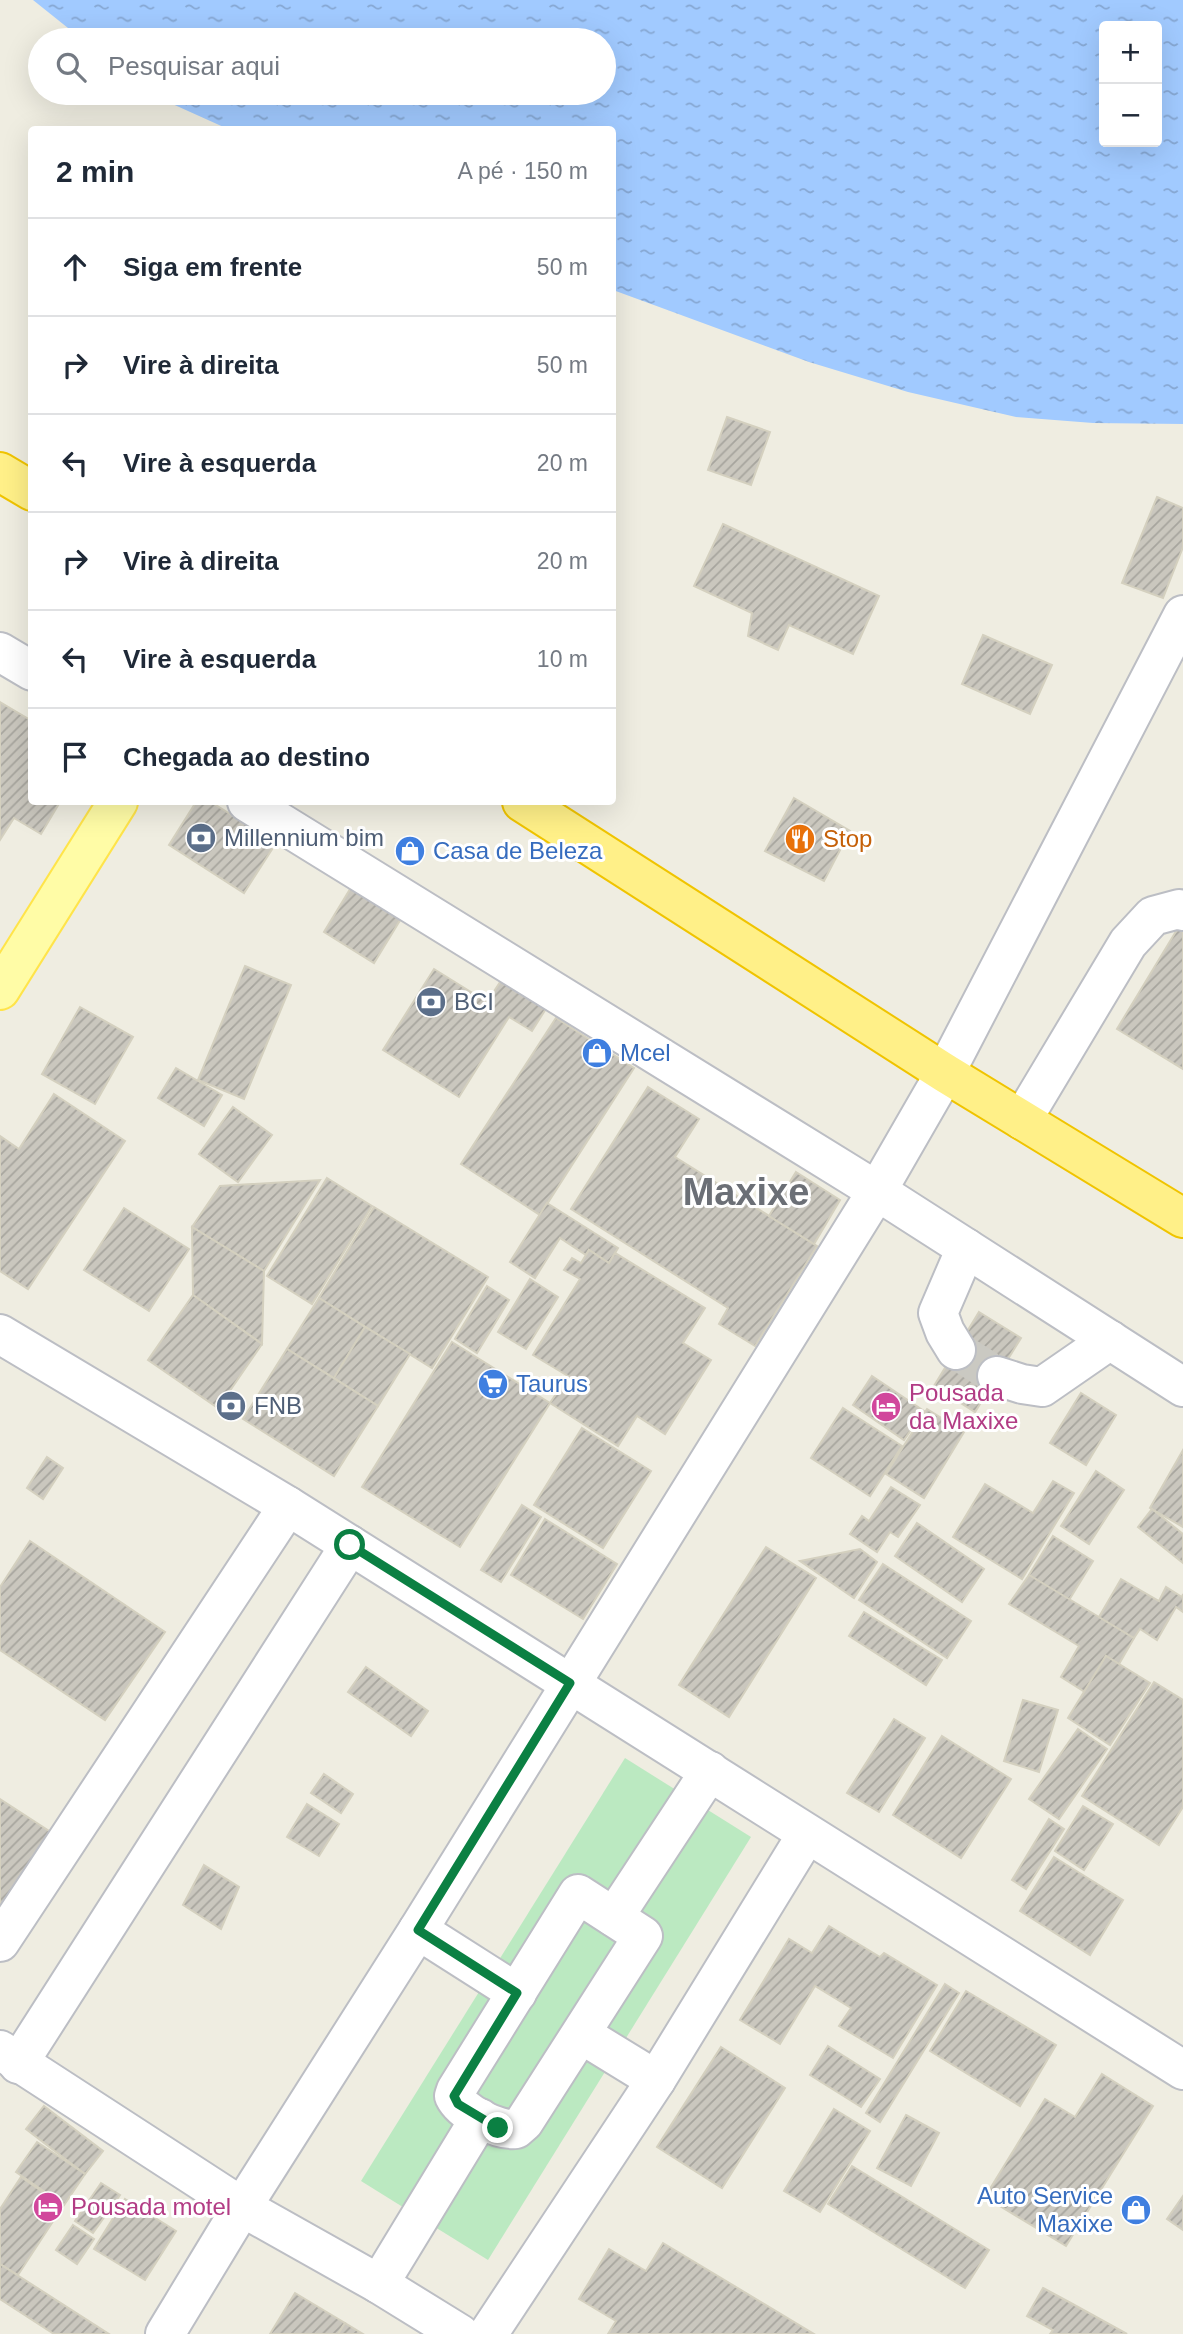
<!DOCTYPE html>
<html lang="pt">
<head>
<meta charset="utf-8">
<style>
	:root { --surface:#fff; --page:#f2f2f3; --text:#1f2937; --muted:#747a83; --line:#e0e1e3 }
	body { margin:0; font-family:Helvetica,sans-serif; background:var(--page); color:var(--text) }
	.controls { position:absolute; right:21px; top:21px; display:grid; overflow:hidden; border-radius:7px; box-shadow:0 7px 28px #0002 }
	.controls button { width:63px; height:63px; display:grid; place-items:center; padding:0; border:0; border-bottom:2px solid var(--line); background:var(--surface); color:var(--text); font:35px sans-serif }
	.stop { position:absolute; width:21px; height:21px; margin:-16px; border:5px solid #0b8043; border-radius:50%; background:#fff }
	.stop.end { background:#0b8043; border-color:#fff; box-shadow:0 2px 7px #0008 }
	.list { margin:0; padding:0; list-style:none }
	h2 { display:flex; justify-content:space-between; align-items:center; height:91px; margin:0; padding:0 28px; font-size:30px }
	h2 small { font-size:23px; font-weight:400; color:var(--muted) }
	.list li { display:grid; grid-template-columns:46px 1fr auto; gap:21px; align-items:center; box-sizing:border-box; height:98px; padding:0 28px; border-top:2px solid var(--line) }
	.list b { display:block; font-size:26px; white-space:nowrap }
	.list em { font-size:23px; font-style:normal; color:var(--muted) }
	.icon { flex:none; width:38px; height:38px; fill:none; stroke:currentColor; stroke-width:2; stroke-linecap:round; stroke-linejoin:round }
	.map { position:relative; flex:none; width:1183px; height:2334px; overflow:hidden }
	.search { position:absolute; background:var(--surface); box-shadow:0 7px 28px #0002; left:28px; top:28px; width:588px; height:77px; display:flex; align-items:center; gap:18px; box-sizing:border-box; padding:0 24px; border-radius:38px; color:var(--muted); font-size:26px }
	.panel { position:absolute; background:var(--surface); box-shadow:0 7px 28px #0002; left:28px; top:126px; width:588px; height:679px; border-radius:7px }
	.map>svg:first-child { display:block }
	.park { fill:#bbe9c1 }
	.water { fill:url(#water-ripples); fill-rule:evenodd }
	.building { fill:url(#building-hatch); stroke:#d4d0bf; stroke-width:2 }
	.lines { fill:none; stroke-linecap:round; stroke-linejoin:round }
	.minor-tunnel { stroke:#cac9c2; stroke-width:38; stroke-dasharray:38 19; stroke-linecap:butt }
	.minor-casing { stroke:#bcbec4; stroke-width:42 }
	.major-casing { stroke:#ffe44a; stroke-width:42 }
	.highway-casing { stroke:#f0c400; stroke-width:42 }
	.minor { stroke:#fff; stroke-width:38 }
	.major { stroke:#fffca6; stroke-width:38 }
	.highway { stroke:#fff088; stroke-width:38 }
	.route { stroke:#0b8043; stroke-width:9 }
	.labels { text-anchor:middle; stroke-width:6; stroke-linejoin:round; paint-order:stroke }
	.service-label { font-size:24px; fill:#4e5e75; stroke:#fff; text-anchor:start }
	.food-label { font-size:24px; fill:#c56008; stroke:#fff; text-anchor:start }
	.shop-label { font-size:24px; fill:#366cbe; stroke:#fff; text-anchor:start }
	.hotel-label { font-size:24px; fill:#b23c85; stroke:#fff; text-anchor:start }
	.town-label { font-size:38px; font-weight:bold; fill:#6b6f76; stroke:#fff }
</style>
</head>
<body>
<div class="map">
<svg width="1183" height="2334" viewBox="0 0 1183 2334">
	<defs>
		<pattern id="water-ripples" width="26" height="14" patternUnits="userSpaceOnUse" patternTransform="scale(1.75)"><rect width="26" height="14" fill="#a1caff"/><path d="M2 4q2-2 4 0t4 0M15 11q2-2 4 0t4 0" fill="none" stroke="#86a7d2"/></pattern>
		<pattern id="building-hatch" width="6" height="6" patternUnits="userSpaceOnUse" patternTransform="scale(1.75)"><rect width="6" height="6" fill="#cac7be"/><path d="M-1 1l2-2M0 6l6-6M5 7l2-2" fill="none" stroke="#a7a59e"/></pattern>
	</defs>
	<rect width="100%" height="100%" fill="#efede1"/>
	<polygon class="park" points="625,1758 751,1837 488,2260 361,2181"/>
	<path class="water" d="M33 0H1183V424L1093 423 1016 417 908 392 809 362 613 290 612 130 228 129 148 93H604V40H83ZM1104 26H1157V142H1104Z"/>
	<g class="building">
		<polygon points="727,417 770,432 751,485 708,470"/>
		<polygon points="1157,497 1183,508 1183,547 1163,598 1122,583"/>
		<polygon points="723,524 879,596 853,654 789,625 778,650 748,636 752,613 694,586"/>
		<polygon points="983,635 1052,665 1030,714 962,684"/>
		<polygon points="0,702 32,721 32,802 60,802 41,834 14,818 0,840"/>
		<polygon points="794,798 850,831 824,881 765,851"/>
		<polygon points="196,802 211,802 276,843 244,893 169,845"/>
		<polygon points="352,886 402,917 374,963 324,932"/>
		<polygon points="1181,923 1183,924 1183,1069 1117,1029"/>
		<polygon points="245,966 291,985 244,1099 198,1080"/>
		<polygon points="434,969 487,1002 502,979 547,1007 532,1031 509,1017 459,1097 383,1050"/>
		<polygon points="80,1007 133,1037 95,1104 42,1074"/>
		<polygon points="556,1018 634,1068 540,1215 461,1164"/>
		<polygon points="176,1068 222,1095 204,1126 158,1098"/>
		<polygon points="648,1087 699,1119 675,1157 817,1246 755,1346 719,1324 728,1308 571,1209"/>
		<polygon points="54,1094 125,1141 28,1289 0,1271 0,1136 19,1149"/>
		<polygon points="233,1107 272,1135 238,1182 199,1154"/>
		<polygon points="796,1172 840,1200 814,1244 769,1216"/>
		<polygon points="327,1178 372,1206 312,1304 267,1276"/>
		<polygon points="320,1180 264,1271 192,1227 220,1186"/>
		<polygon points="547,1203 618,1248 609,1263 589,1250 586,1255 560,1238 535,1278 510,1262"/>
		<polygon points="374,1207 488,1277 432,1368 319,1298"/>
		<polygon points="124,1208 189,1249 149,1311 84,1270"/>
		<polygon points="192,1227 264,1271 262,1344 193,1295"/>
		<polygon points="589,1250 609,1263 615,1253 705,1308 683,1343 711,1360 665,1434 637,1416 618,1446 550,1403 568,1376 533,1355 580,1279 564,1270 572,1258 581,1263"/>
		<polygon points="530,1279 558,1297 526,1349 498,1332"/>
		<polygon points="487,1286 509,1300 477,1353 455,1339"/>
		<polygon points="193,1295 262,1344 218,1408 148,1360"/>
		<polygon points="319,1298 365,1327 334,1378 287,1349"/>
		<polygon points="979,1312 1021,1338 975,1412 934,1386"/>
		<polygon points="365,1327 410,1354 378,1406 334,1378"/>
		<polygon points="452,1342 550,1403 460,1547 362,1487"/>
		<polygon points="287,1349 378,1406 334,1476 243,1419"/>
		<polygon points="872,1376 924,1411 904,1440 853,1405"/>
		<polygon points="1081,1393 1116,1415 1086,1465 1050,1443"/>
		<polygon points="843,1408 902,1446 870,1496 811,1458"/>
		<polygon points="927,1409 964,1432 924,1498 886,1474"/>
		<polygon points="582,1428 651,1471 603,1548 534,1505"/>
		<polygon points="1183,1450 1183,1527 1150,1508"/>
		<polygon points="47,1457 63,1468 43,1499 27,1488"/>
		<polygon points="1096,1471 1124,1490 1089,1544 1061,1526"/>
		<polygon points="1053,1481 1074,1493 1022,1579 953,1537 985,1484 1033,1513"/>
		<polygon points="891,1487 920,1505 898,1537 890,1532 877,1552 850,1534 862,1516 869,1521"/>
		<polygon points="522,1505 541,1517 501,1582 481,1570"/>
		<polygon points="1152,1509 1183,1534 1183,1563 1138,1527"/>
		<polygon points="545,1519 617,1564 583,1619 511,1575"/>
		<polygon points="917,1523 984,1569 962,1602 895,1556"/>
		<polygon points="1053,1536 1093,1561 1069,1600 1029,1575"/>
		<polygon points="30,1541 165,1632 105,1720 0,1650 0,1587"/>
		<polygon points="766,1547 816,1578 729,1717 679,1685"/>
		<polygon points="860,1549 877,1562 854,1598 800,1561"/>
		<polygon points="883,1564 971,1621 947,1658 859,1600"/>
		<polygon points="1029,1575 1134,1638 1119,1664 1106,1656 1085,1692 1061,1677 1079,1646 1009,1604"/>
		<polygon points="1121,1579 1159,1601 1166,1587 1182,1597 1183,1594 1183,1612 1176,1607 1157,1640 1140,1629 1134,1638 1099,1617"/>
		<polygon points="864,1612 942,1660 926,1685 849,1636"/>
		<polygon points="1106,1656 1150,1683 1110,1745 1068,1718"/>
		<polygon points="366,1667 428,1711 411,1736 348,1692"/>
		<polygon points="1154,1682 1183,1700 1183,1807 1159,1845 1082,1796"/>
		<polygon points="1023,1700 1058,1710 1039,1772 1004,1761"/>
		<polygon points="894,1719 925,1738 879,1812 847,1793"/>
		<polygon points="1078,1729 1107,1749 1059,1819 1029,1799"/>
		<polygon points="942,1736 1011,1779 961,1858 893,1815"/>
		<polygon points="324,1774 353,1794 341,1813 311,1793"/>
		<polygon points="0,1799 60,1838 0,1931"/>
		<polygon points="307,1804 339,1824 319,1856 287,1837"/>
		<polygon points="1083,1806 1113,1824 1084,1870 1055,1851"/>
		<polygon points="1049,1819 1064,1829 1026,1889 1012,1880"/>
		<polygon points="1054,1857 1123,1900 1090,1955 1020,1911"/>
		<polygon points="204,1865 239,1887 221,1929 183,1905"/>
		<polygon points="829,1926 880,1957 884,1953 937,1985 893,2058 839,2026 851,2008 815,1986 780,2044 740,2020 789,1939 812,1953"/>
		<polygon points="945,1984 959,1993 880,2122 866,2113"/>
		<polygon points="966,1991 1056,2045 1020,2106 930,2051"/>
		<polygon points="828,2046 880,2079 861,2107 810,2075"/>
		<polygon points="721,2047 785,2088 722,2188 657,2147"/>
		<polygon points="1102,2074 1153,2106 1066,2246 985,2197 1045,2099 1075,2117"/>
		<polygon points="44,2106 103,2151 85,2174 26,2129"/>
		<polygon points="834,2109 870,2131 820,2212 784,2191"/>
		<polygon points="906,2115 939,2133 911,2186 877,2168"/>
		<polygon points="37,2142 85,2174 64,2205 16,2172"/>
		<polygon points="852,2166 989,2250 965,2288 828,2204"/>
		<polygon points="21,2177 63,2206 18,2275 0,2264 0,2209"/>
		<polygon points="101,2183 120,2195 93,2233 75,2221"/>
		<polygon points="1183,2196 1183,2230 1167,2219"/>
		<polygon points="125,2199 176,2231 145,2280 94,2249"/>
		<polygon points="73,2225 94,2239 77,2264 56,2250"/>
		<polygon points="663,2243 814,2334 608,2334 616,2321 579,2299 609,2249 646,2271"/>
		<polygon points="0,2264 109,2334 54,2334 0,2299"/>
		<polygon points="1043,2288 1069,2302 1127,2334 1050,2334 1053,2330 1027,2316"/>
		<polygon points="295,2293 345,2323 338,2334 270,2334"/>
		<polygon points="345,2323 363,2334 338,2334"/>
	</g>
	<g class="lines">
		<polyline class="minor-tunnel" points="956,1350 997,1376"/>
		<g class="minor-casing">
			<g id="minor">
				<polyline points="0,652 32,671"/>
				<polyline points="247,802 877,1191 1183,1387"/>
				<polyline points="1022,1120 1128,943 1153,916 1179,909 1183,911"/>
				<polyline points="0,1334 288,1506 1183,2070"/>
				<polyline points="956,1350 945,1332 938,1313 966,1248"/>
				<polyline points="997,1376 1022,1384 1042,1387 1110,1340"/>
				<path d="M578 1894 643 1936 524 2122 516 2129C498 2131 462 2113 454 2096L456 2090Z"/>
				<polyline points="614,1917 710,1771"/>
				<polyline points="418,1930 517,1993"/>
				<polyline points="0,1942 288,1506"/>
				<polyline points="581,2034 656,2080"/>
				<polyline points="0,2050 242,2207 379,2284 460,2334"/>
				<polyline points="18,2064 350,1545"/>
				<polyline points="379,2284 480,2118"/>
				<polyline points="165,2334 242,2207 418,1930 877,1191 945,1073 1183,615"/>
				<polyline points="488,2334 656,2080 807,1834"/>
			</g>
		</g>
		<g class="major-casing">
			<polyline id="major" points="0,990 118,802"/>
		</g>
		<g class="highway-casing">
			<g id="highway">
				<polyline points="0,472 32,491"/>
				<polyline points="522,802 945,1073 1183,1218"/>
			</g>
		</g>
		<use href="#minor" class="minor"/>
		<use href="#major" class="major"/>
		<use href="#highway" class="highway"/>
	</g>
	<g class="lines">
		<polyline class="route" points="350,1545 570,1683 418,1930 517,1993 454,2096 458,2104 498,2128"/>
	</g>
	<defs>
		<g id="bank-disc" transform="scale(1.575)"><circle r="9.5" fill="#5c6f8a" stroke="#fff"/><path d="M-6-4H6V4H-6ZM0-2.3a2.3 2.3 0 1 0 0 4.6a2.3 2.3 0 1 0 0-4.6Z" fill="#fff"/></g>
		<g id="restaurant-disc" transform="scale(1.575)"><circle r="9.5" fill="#e8710a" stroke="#fff"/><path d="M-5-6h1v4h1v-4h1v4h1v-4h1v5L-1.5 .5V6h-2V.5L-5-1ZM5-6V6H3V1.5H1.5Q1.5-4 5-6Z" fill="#fff"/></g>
		<g id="shop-disc" transform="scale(1.575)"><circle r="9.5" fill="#3f7fe0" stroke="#fff"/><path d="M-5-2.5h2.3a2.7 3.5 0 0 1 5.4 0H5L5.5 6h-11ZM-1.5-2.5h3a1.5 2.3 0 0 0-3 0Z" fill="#fff"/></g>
		<g id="supermarket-disc" transform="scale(1.575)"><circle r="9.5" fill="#3f7fe0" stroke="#fff"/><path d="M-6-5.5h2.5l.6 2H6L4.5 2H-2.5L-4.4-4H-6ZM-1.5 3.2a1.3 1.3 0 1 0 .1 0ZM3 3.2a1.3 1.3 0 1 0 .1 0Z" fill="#fff"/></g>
		<g id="hotel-disc" transform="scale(1.575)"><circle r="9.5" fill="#d1479c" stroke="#fff"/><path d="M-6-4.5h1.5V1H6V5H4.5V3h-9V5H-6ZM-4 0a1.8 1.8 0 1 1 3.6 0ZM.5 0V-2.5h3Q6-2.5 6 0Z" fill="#fff"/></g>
	</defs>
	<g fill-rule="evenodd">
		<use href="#bank-disc" x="201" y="838"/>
		<use href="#restaurant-disc" x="800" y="839"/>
		<use href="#shop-disc" x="410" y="851"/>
		<use href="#bank-disc" x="431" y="1002"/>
		<use href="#shop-disc" x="597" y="1053"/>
		<use href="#supermarket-disc" x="493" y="1384"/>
		<use href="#bank-disc" x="231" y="1406"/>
		<use href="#hotel-disc" x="886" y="1407"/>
		<use href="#hotel-disc" x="48" y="2207"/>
		<use href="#shop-disc" x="1136" y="2210"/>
	</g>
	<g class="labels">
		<g class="service-label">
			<text x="224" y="846">Millennium bim</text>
			<text x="454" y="1010">BCI</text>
			<text x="254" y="1414">FNB</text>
		</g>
		<g class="food-label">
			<text x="823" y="847">Stop</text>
		</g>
		<g class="shop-label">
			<text x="433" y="859">Casa de Beleza</text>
			<text x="620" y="1061">Mcel</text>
			<text x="516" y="1392">Taurus</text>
			<text x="1113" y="2204" text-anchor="end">Auto Service<tspan x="1113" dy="28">Maxixe</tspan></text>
		</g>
		<g class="hotel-label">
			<text x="909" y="1401">Pousada<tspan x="909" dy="28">da Maxixe</tspan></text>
			<text x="71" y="2215">Pousada motel</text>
		</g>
		<g class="town-label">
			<text x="746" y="1205">Maxixe</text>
		</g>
	</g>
</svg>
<div class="controls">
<button>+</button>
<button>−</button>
</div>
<div class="stop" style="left:350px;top:1545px"></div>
<div class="stop end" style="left:498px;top:2128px"></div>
<div class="search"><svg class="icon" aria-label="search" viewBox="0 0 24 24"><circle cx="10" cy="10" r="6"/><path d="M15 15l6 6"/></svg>Pesquisar aqui</div>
<section class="panel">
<h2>2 min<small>A pé · 150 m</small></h2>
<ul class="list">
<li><svg class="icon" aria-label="ahead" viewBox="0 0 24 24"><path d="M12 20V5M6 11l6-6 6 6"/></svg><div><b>Siga em frente</b></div><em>50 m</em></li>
<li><svg class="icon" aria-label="right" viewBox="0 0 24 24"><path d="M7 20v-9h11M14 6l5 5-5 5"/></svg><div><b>Vire à direita</b></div><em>50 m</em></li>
<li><svg class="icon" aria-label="left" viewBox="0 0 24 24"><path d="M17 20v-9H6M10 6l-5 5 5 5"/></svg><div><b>Vire à esquerda</b></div><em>20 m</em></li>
<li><svg class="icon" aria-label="right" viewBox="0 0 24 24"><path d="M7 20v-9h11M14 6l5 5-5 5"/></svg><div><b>Vire à direita</b></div><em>20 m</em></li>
<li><svg class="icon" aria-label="left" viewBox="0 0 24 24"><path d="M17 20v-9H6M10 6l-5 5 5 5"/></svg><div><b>Vire à esquerda</b></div><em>10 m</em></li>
<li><svg class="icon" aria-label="arrive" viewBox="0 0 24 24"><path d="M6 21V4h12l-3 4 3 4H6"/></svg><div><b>Chegada ao destino</b></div></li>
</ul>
</section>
</div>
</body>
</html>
